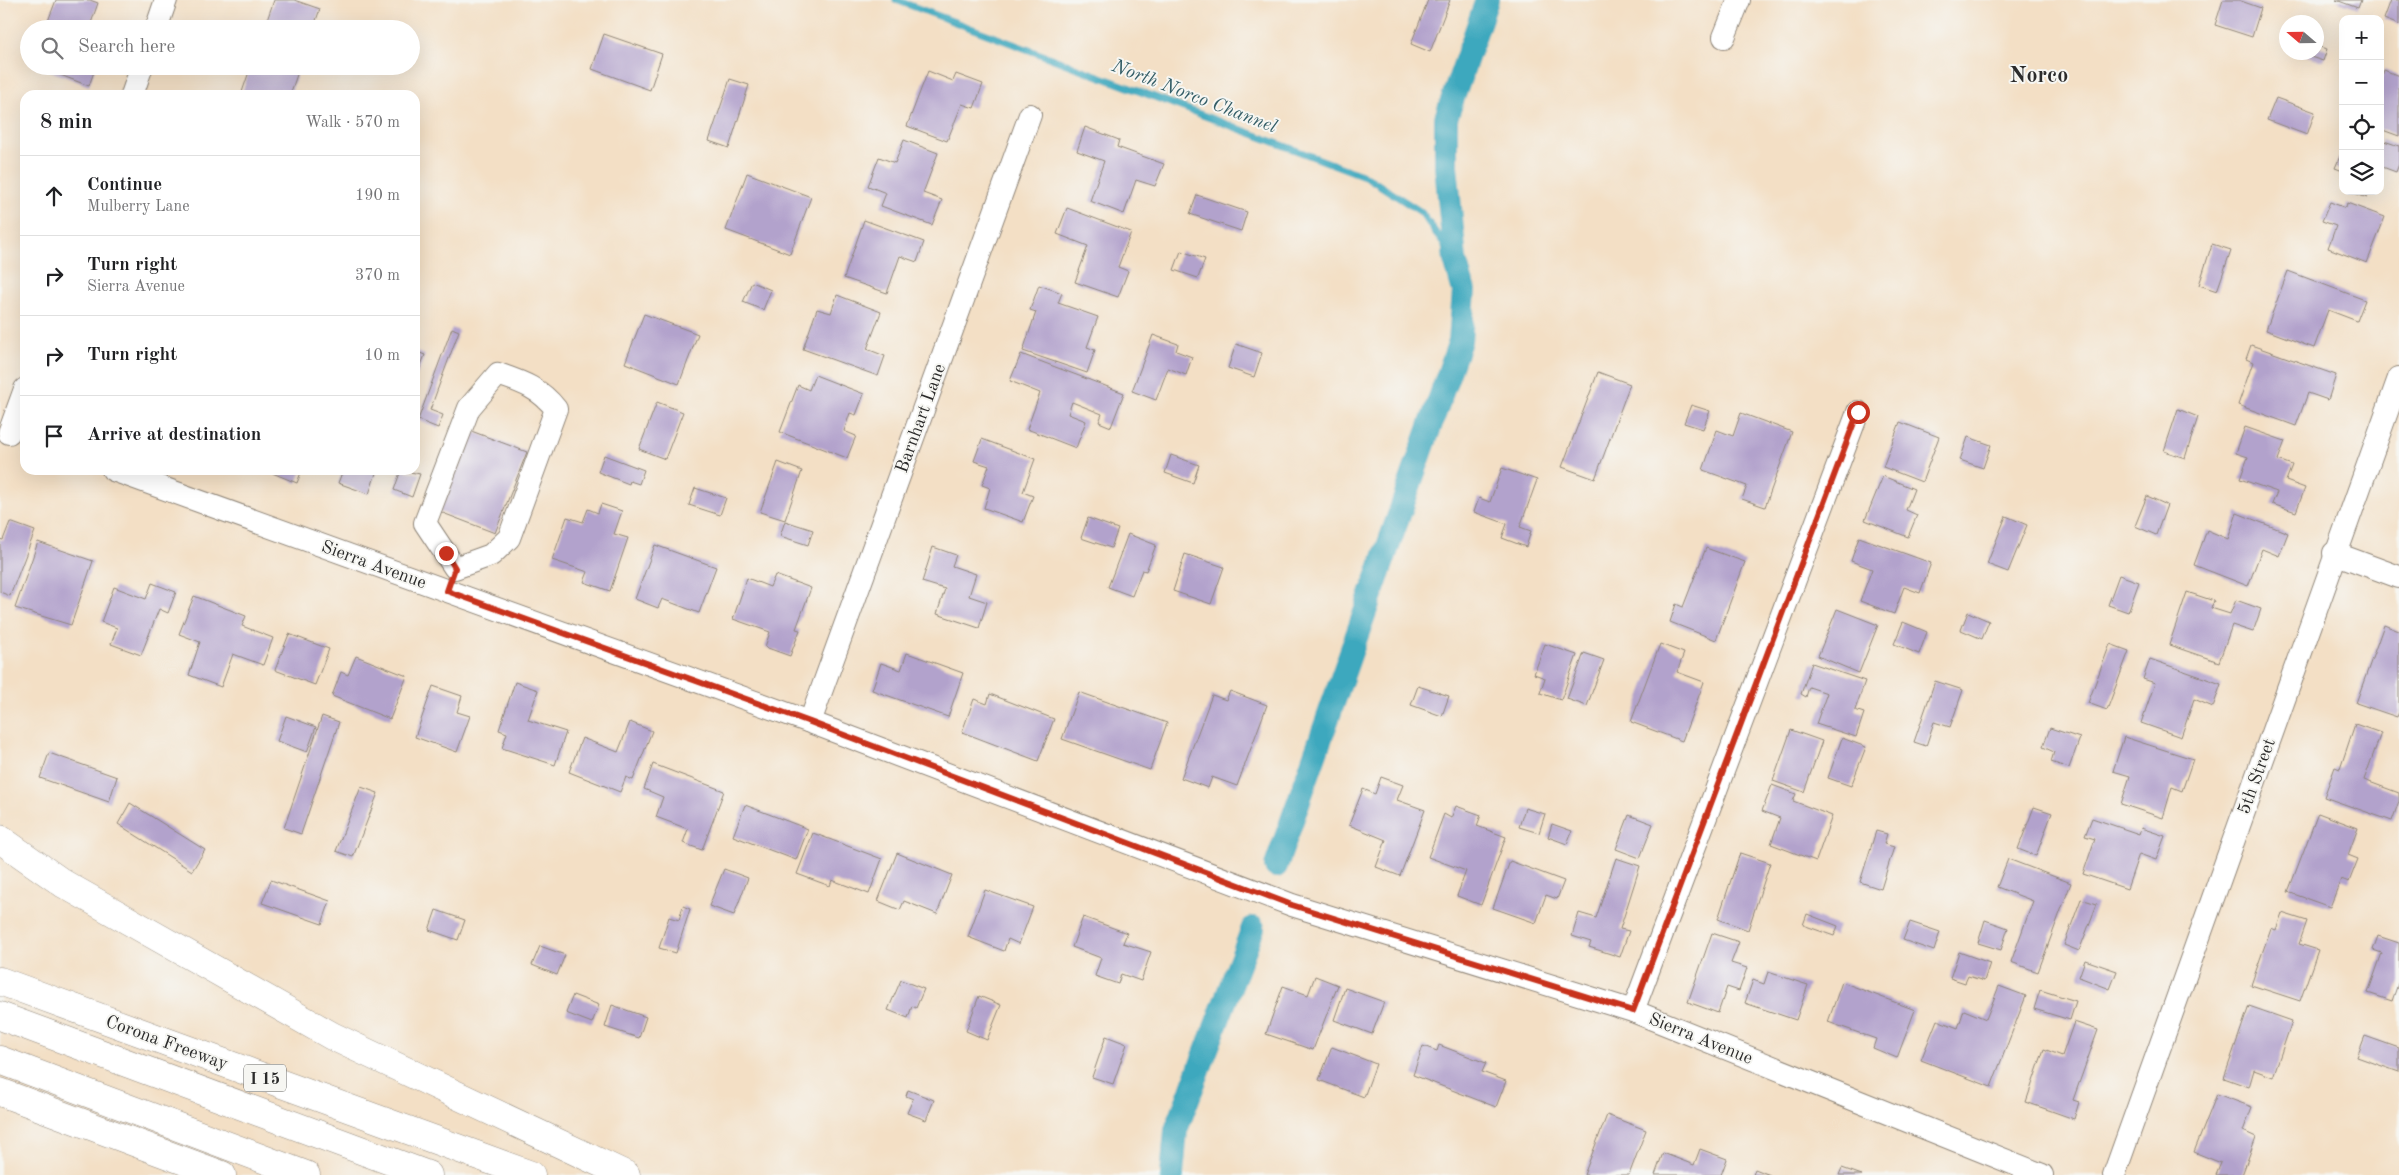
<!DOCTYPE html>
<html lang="en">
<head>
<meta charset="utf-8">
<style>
	:root { --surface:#fff; --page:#f2f2f2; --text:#202124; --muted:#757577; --line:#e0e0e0 }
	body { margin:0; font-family:"Old Standard TT",serif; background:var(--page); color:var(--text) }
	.controls { position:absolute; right:15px; top:15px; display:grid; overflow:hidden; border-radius:10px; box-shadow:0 5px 20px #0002 }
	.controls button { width:45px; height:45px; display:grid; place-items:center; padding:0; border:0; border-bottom:1px solid var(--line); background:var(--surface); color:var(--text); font:25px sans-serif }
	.compass { position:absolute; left:2279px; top:15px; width:45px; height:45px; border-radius:50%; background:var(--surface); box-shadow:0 5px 20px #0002; rotate:290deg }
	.stop { position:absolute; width:15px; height:15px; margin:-11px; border:4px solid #c8321e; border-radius:50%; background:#fff }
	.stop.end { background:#c8321e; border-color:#fff; box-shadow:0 1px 5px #0008 }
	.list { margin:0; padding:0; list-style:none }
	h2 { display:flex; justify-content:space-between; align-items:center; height:65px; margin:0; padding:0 20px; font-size:21px }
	h2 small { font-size:16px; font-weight:400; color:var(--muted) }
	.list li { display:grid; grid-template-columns:32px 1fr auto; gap:15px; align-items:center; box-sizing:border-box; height:80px; padding:0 20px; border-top:1px solid var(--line) }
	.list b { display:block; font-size:19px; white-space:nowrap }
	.list p { margin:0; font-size:16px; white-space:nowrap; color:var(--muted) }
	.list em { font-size:16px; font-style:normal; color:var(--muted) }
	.icon { flex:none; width:28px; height:28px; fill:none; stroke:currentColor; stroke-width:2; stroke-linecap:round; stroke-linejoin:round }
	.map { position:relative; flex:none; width:2399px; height:1175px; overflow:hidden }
	.search { position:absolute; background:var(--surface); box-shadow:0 5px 20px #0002; left:20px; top:20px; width:400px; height:55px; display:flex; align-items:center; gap:12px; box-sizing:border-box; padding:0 18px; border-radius:28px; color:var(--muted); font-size:19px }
	.panel { position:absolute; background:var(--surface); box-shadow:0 5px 20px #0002; left:20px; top:90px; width:400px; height:385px; border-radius:15px }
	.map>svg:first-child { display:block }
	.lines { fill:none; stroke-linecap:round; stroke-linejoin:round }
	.stream { stroke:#3ea8be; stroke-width:7 }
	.canal { stroke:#3ea8be; stroke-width:24 }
	.building { fill:#b2a2cc }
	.minor-casing { stroke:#8f8578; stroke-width:24 }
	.highway-casing { stroke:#8f8578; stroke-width:29 }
	.minor { stroke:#fff; stroke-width:22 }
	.highway { stroke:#fff; stroke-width:28 }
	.route { stroke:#c8321e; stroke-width:6 }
	.labels { text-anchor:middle; stroke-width:4; stroke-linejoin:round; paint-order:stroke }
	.shield { fill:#f6f6f2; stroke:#686867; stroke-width:1 }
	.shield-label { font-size:16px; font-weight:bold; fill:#2b2b2b }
	.street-label { font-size:18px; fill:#2b2b2b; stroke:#f6f6f2 }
	.water-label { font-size:19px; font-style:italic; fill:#335d66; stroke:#f6f6f2 }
	.district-label { font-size:22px; font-weight:bold; fill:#2b2b2b; stroke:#f6f6f2 }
</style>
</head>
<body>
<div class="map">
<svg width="2399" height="1175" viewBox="0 0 2399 1175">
	<rect width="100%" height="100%" fill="#f6f6f2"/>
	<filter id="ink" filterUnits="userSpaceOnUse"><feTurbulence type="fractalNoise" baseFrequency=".02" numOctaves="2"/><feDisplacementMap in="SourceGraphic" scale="10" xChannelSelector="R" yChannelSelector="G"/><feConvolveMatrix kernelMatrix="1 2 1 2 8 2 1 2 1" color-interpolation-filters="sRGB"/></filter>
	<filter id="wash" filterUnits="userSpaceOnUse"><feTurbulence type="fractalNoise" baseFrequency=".0096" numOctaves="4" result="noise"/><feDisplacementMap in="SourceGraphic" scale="20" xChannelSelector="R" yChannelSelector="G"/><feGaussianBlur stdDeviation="1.12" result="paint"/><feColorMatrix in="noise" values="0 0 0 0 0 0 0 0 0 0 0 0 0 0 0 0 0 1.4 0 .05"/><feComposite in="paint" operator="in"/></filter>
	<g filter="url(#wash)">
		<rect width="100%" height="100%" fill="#f3dfc5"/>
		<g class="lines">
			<polyline class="stream" points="896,0 1367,177 1421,212 1455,260"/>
			<g class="canal">
				<polyline points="1276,866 1460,341 1464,291 1455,260 1446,166 1446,118 1487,0"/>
				<polyline points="1172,1175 1176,1130 1253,928"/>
			</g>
		</g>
		<g id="blocks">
			<g class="building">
				<polygon points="56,0 90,0 98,3 89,29 45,29"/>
				<polygon points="274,0 294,0 320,9 313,29 264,29"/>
				<polygon points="1428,0 1450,0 1430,52 1411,44"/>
				<polygon points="2223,0 2238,0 2261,8 2252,37 2215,25"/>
				<polygon points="2336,0 2361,0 2358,8"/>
				<polygon points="2391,0 2399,0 2399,25 2384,19"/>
				<polygon points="604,34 662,54 650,90 592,69"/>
				<polygon points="2316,46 2327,49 2323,61 2298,53 2316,52"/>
				<polygon points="37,66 96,66 89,86"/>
				<polygon points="251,66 300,66 290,95 241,95"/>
				<polygon points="2384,70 2399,76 2399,136 2380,129 2380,82"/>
				<polygon points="928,71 953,81 956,74 983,84 974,108 962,104 947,141 907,126"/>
				<polygon points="730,79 749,85 729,148 709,141"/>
				<polygon points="2276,98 2315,112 2307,135 2267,120"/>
				<polygon points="1085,127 1119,140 1117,147 1164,164 1155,186 1136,180 1124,214 1090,201 1104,161 1077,151"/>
				<polygon points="904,140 938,153 923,193 942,200 932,225 881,206 886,193 868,186 879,157 895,163"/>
				<polygon points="2381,140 2399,146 2399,164 2396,172 2380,166"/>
				<polygon points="2343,149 2343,171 2335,168"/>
				<polygon points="747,173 811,197 790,254 726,230"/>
				<polygon points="2349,191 2369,191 2367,198"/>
				<polygon points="1197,195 1247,212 1241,231 1190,214"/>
				<polygon points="2330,202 2346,208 2347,203 2385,217 2367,263 2328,248 2336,226 2322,221"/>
				<polygon points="1067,208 1131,232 1118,267 1128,271 1118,297 1075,282 1088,246 1057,234"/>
				<polygon points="864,220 924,242 917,262 900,256 887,293 844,278"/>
				<polygon points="2212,244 2231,250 2217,291 2199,285"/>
				<polygon points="1181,251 1205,259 1198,278 1174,270"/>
				<polygon points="2288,271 2365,300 2357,321 2328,310 2314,348 2266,330"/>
				<polygon points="752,282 771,290 763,310 743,302"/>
				<polygon points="1039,285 1062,293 1058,303 1098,317 1087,347 1095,350 1087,373 1023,351 1036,312 1030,310"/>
				<polygon points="837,295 881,312 867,349 885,356 878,376 803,349 817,309 831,313"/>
				<polygon points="644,314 698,334 679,384 625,363"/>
				<polygon points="452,328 459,331 430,410 443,415 438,428 418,420"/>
				<polygon points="1153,335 1178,344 1176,351 1192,357 1186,375 1168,368 1156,400 1132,391"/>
				<polygon points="1236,344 1262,353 1254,377 1228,368"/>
				<polygon points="2251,345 2336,375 2328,400 2308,393 2296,426 2238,405 2253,362 2246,359"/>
				<polygon points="415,351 425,355 415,380"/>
				<polygon points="1021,354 1124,393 1111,427 1099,422 1102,414 1072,402 1068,414 1086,421 1076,448 1027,429 1040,393 1010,381"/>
				<polygon points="1598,372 1630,384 1595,479 1562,467"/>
				<polygon points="815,375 864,394 856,415 850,413 844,431 856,436 847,458 780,432 798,385 809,390"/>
				<polygon points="657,402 683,412 665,459 639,449"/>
				<polygon points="1691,405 1710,411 1703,429 1684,423"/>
				<polygon points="2178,409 2198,417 2185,458 2164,451"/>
				<polygon points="1741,413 1792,432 1765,507 1742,499 1747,486 1703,470 1717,430 1733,436"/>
				<polygon points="1900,422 1939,437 1922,482 1883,467"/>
				<polygon points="2245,427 2285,441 2278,460 2292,465 2286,481 2305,488 2296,512 2272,504 2277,492 2240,479 2248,457 2236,453"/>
				<polygon points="466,429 527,452 495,533 435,510"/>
				<polygon points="1968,437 1991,445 1983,468 1960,460"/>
				<polygon points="982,439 1035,459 1023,492 1033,496 1023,522 984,508 990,488 982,485 989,466 974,461"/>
				<polygon points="604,455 644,470 639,484 630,481 629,484 598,472"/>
				<polygon points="1171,455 1199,465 1193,483 1165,473"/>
				<polygon points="778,462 802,471 785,520 760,512"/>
				<polygon points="1502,468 1537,480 1520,527 1531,531 1526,547 1502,538 1507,524 1474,512 1479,498 1490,502"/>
				<polygon points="265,470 302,470 297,483"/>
				<polygon points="343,470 377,470 369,494 338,483"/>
				<polygon points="401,470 420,474 412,497 394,490"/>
				<polygon points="1883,476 1914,489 1906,510 1917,515 1908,537 1865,520"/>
				<polygon points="695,488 726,498 720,515 689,505"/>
				<polygon points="2147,496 2167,505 2156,535 2135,526"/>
				<polygon points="601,504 622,511 614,534 628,538 610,591 584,582 588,572 552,560 567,517 583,522 588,509 598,513"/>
				<polygon points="2237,513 2288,533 2279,556 2262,549 2248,586 2194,565 2207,530 2228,539"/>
				<polygon points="2006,516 2027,525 2008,572 1987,564"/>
				<polygon points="1088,518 1118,529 1111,548 1081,538"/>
				<polygon points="785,521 813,530 808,545 780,536"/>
				<polygon points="10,522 35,531 10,596 0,592 0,539 3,540"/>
				<polygon points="1128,534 1156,545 1146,571 1142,570 1132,596 1108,587"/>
				<polygon points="1859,537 1931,563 1920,593 1904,587 1894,614 1860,601 1872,569 1851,561"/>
				<polygon points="38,542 93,561 71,625 15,608"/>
				<polygon points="655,545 716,567 699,613 662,599 658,608 635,599"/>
				<polygon points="933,547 956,555 952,566 976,574 969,596 987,602 979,628 937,614 945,589 922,582"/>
				<polygon points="1706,548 1745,562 1716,640 1670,622 1676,604 1683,607"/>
				<polygon points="1185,554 1224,567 1211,604 1173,591"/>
				<polygon points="775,575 811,588 796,629 800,630 790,656 765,647 770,632 733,619 747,578 770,587"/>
				<polygon points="2119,575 2139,582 2128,612 2108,605"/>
				<polygon points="152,583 176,592 168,613 159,609 141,655 111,644 117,628 101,622 114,587 146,599"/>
				<polygon points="2187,592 2214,601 2211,608 2230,614 2236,600 2261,609 2253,632 2232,625 2219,662 2169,645"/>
				<polygon points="194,596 246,616 242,626 273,638 263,665 233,654 221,687 189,675 200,642 179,634"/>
				<polygon points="1837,609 1878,625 1859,673 1818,656"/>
				<polygon points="1968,612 1989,621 1982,639 1961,630"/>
				<polygon points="1903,622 1927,632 1919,654 1894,644"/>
				<polygon points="2384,625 2399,631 2399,712 2397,717 2356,703"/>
				<polygon points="289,634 329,649 315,685 275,670"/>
				<polygon points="1545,644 1577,655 1561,700 1540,693 1545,678 1534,674"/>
				<polygon points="1660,644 1684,653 1677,672 1704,682 1682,741 1631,722"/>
				<polygon points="2110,644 2129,651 2107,710 2088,703"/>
				<polygon points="907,653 963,673 948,717 872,690 881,663 901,670"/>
				<polygon points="1584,653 1604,660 1587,706 1567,699"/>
				<polygon points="356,656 407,676 390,719 332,696 341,672 348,675"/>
				<polygon points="2150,659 2221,684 2213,707 2194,699 2181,737 2141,723 2155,683 2143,679"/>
				<polygon points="1812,663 1865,681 1855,710 1864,713 1856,737 1816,724 1827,693 1809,687 1806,697 1801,694"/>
				<polygon points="1935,681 1963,690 1950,727 1934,722 1926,746 1914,742"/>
				<polygon points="515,682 538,690 528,720 566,732 555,765 502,748 507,733 499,730"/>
				<polygon points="433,686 462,696 457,712 470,716 457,752 415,737"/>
				<polygon points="1418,686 1449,696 1442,716 1411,705"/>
				<polygon points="1230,691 1267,705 1237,786 1212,777 1208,788 1181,778 1212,695 1226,700"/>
				<polygon points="1079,692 1167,723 1150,770 1062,739"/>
				<polygon points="990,694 1054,719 1038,761 962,732 974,699 987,704"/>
				<polygon points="286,716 316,727 307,752 277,741"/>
				<polygon points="322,716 339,722 301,834 284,828"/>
				<polygon points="630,722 652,731 633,780 626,777 620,792 569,772 582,738 618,752"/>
				<polygon points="2355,724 2381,733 2364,780 2399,793 2399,801 2392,821 2324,797 2335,767 2340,769"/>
				<polygon points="2050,728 2080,738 2069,768 2051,762 2054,752 2043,747"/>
				<polygon points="1791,730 1822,741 1804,792 1773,781"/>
				<polygon points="2124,737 2193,759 2182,791 2172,787 2163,818 2121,804 2130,776 2113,771"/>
				<polygon points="1842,738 1866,747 1851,786 1828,778"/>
				<polygon points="49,753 117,777 109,802 40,778"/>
				<polygon points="653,764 724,791 702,850 683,843 688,829 656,817 663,797 644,789"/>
				<polygon points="1381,777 1403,785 1397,800 1425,810 1400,876 1376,867 1386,840 1349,825 1363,789 1375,794"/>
				<polygon points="1772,785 1796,794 1793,801 1832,816 1816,861 1771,844 1780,818 1762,811"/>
				<polygon points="361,787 378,793 353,857 336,851"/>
				<polygon points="130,803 205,850 192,871 118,824"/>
				<polygon points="745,805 808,829 796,860 733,836"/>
				<polygon points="1456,806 1481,815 1477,826 1506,837 1481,905 1457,896 1466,871 1428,857 1444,814 1451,818"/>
				<polygon points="2034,807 2052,813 2036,856 2018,849"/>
				<polygon points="1525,808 1545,814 1539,833 1519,827"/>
				<polygon points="2318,813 2358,828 2348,855 2358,859 2349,882 2341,879 2330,907 2288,892"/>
				<polygon points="1629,815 1653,824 1640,858 1616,849"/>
				<polygon points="2092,818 2139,834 2141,828 2165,836 2156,860 2139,854 2127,889 2083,874 2095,839 2085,836"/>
				<polygon points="1552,824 1572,831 1567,844 1548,837"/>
				<polygon points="1876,831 1887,834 1884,844 1894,847 1881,889 1860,882"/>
				<polygon points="813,833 882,859 869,894 832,880 830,886 797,874"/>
				<polygon points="897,853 952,875 937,914 904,901 900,910 878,901"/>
				<polygon points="1740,853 1770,863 1748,930 1718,919"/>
				<polygon points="1616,858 1640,866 1620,929 1629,931 1620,957 1589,947 1591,942 1572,936 1579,913 1596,918"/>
				<polygon points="2008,859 2071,883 2038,972 2011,962 2033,901 1997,887"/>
				<polygon points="1510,861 1564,881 1557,899 1546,895 1536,923 1493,908"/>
				<polygon points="724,869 748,878 734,915 709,906"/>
				<polygon points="271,880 330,901 322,924 262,903"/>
				<polygon points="985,890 1033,907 1019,944 1008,939 1004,951 968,937"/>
				<polygon points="2081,899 2097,904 2079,951 2064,945"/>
				<polygon points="683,906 690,909 676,953 659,948 669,917 679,920"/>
				<polygon points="436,910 465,920 458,940 429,930"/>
				<polygon points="2282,913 2307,921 2299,944 2318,950 2300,1001 2251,985 2271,928 2276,930"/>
				<polygon points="1807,914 1838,926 1834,936 1803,925"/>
				<polygon points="1083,917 1127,933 1123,943 1151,952 1141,981 1121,974 1118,984 1095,976 1101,958 1072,947"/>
				<polygon points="1985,920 2008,928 2001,950 1978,943"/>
				<polygon points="1910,922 1940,932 1934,951 1903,940"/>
				<polygon points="1712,933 1739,942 1731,963 1747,968 1739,991 1727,987 1718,1013 1688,1002"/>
				<polygon points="2378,936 2399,943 2399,981 2392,1001 2368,993 2382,953 2373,950"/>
				<polygon points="540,946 565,955 557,975 532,965"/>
				<polygon points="1959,952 1990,963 1984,981 1968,976 1965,983 1950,978"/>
				<polygon points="2085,960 2117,971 2110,989 2079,977"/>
				<polygon points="1768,972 1808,985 1796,1020 1745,1003 1753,980 1764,984"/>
				<polygon points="1315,976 1338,985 1313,1050 1266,1034 1283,986 1308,995"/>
				<polygon points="901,980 924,989 916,1008 912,1006 908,1018 888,1010"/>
				<polygon points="1842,982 1915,1010 1897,1058 1873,1048 1876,1039 1828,1022"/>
				<polygon points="1999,986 2026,996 1991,1087 1921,1060 1937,1020 1958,1028 1964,1010 1986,1019"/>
				<polygon points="1345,988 1384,1002 1372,1034 1334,1020"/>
				<polygon points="2040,990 2076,1001 2070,1020 2034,1009"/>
				<polygon points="573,995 599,1005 592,1023 566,1013"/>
				<polygon points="979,996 1001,1005 987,1040 966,1031"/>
				<polygon points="612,1005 646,1017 639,1038 605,1027"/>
				<polygon points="2249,1006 2292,1021 2273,1077 2254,1070 2249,1087 2224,1078"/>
				<polygon points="2074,1022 2098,1030 2073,1100 2079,1102 2074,1119 2026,1102 2044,1049 2062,1056"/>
				<polygon points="1106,1036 1127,1044 1113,1084 1092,1077"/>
				<polygon points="2365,1036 2399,1048 2399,1072 2357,1057"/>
				<polygon points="1439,1045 1486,1063 1482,1072 1506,1081 1496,1107 1413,1075 1423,1046 1437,1051"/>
				<polygon points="1332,1047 1376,1064 1364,1097 1319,1080"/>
				<polygon points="908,1090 934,1100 926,1120 907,1113 913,1099 906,1096"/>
				<polygon points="2217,1094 2252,1107 2243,1131 2256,1137 2242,1175 2216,1175 2221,1163 2194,1152"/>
				<polygon points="1607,1115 1646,1130 1629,1175 1584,1175"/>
				<polygon points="1700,1149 1727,1159 1721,1175 1655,1175 1663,1153 1694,1165"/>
				<polygon points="1842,1168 1862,1175 1839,1175"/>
				<polygon points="1755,1169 1770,1175 1753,1175"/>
			</g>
		</g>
	</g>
	<g filter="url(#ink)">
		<use href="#blocks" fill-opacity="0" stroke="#8f8578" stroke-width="1"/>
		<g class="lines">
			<g class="minor-casing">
				<g id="minor">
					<polyline points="156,29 166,0"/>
					<polyline points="1724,37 1739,0"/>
					<polyline points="132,95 142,66"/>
					<path d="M498 374C521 382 540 388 556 409L509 538 491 555 455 568 425 523 469 408Z"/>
					<polyline points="9,433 25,389"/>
					<polyline points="113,470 810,722 1292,905 1633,1011 2042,1175"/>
					<polyline points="2334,553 2399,577"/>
					<polyline points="810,722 1030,115"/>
					<polyline points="1633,1011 1858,412"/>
					<polyline points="2114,1175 2399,378"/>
				</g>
			</g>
			<g class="highway-casing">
				<g id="highway">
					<polyline points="0,839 64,884 332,1036 626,1175"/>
					<polyline points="0,981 531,1175"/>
					<polyline points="0,1016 428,1175"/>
					<polyline points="0,1060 306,1175"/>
					<polyline points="0,1092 222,1175"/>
				</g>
			</g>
			<use href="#minor" class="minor"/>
			<use href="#highway" class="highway"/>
		</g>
	</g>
	<g class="lines" filter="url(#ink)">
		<polyline class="route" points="446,553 455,568 447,591 810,722 1292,905 1633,1011 1858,412"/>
	</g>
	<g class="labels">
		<rect class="shield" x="244" y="1064.5" width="42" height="27" rx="4"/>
		<g class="shield-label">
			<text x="265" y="1084">I 15</text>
		</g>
		<g class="street-label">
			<text transform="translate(920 418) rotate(-70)" y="6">Barnhart Lane</text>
			<text transform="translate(374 564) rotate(20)" y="6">Sierra Avenue</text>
			<text transform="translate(2256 776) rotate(-70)" y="6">5th Street</text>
			<text transform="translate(1701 1038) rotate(22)" y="6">Sierra Avenue</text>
			<text transform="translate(167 1042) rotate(20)" y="6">Corona Freeway</text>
		</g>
		<g class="water-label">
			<text transform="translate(1195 95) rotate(21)" y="7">North Norco Channel</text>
		</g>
		<g class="district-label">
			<text x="2039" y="82">Norco</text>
		</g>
	</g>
</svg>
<div class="controls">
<button>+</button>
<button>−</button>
<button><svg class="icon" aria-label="locate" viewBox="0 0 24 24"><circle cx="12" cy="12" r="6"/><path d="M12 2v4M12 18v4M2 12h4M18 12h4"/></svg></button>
<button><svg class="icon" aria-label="layers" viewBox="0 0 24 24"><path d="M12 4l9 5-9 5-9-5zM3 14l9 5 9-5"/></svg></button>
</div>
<svg class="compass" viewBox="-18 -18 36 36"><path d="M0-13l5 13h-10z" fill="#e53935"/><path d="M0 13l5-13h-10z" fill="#757577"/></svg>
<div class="stop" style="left:1858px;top:412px"></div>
<div class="stop end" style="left:446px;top:553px"></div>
<div class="search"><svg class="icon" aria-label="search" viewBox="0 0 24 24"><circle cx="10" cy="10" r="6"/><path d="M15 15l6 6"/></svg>Search here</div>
<section class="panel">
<h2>8 min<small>Walk · 570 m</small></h2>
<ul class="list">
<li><svg class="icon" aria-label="ahead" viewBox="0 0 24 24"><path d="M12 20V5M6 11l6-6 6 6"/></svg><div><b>Continue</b><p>Mulberry Lane</p></div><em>190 m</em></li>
<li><svg class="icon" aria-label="right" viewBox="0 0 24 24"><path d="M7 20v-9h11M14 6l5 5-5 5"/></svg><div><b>Turn right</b><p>Sierra Avenue</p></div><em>370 m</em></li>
<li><svg class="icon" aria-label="right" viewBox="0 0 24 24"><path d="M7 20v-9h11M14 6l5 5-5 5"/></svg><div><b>Turn right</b></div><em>10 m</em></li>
<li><svg class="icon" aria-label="arrive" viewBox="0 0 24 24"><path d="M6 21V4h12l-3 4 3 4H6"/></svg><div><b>Arrive at destination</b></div></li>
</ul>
</section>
</div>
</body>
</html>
